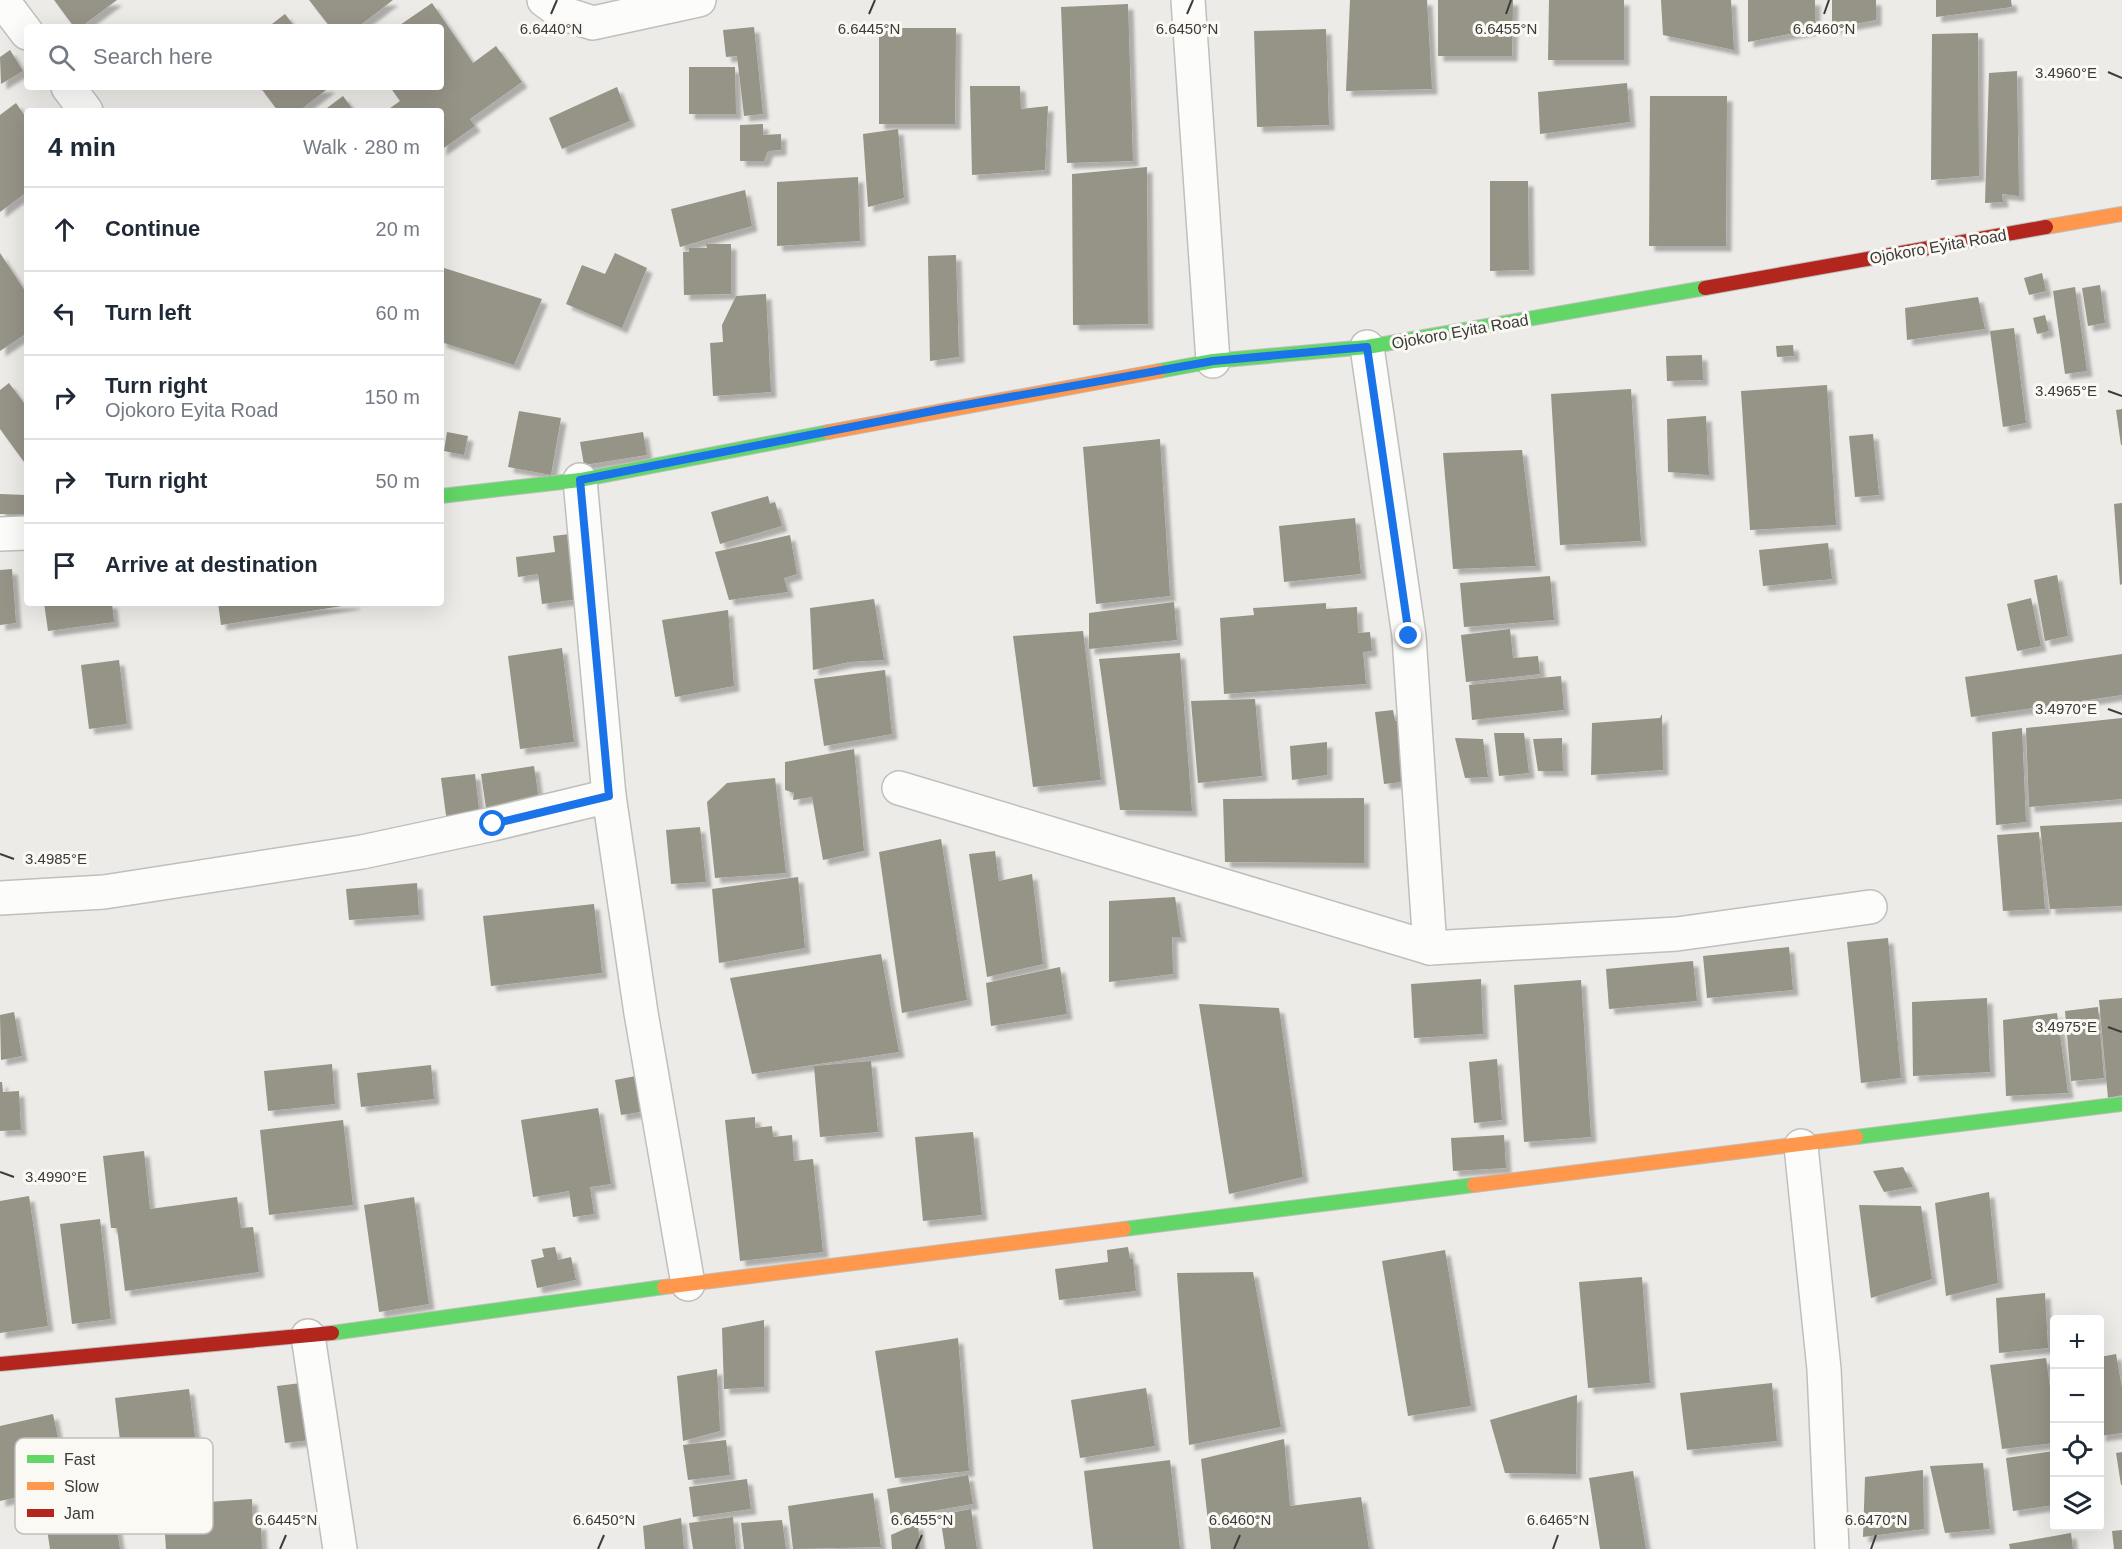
<!DOCTYPE html>
<html lang="en">
<head>
<meta charset="utf-8">
<style>
	:root { --surface:#fff; --page:#f2f2f3; --text:#1f2937; --muted:#747a83; --line:#e0e1e3 }
	body { margin:0; font-family:Arial,sans-serif; background:var(--page); color:var(--text) }
	.controls { position:absolute; right:18px; bottom:18px; display:grid; overflow:hidden; border-radius:6px; box-shadow:0 6px 24px #0002 }
	.controls button { width:54px; height:54px; display:grid; place-items:center; padding:0; border:0; border-bottom:2px solid var(--line); background:var(--surface); color:var(--text); font:30px sans-serif }
	.stop { position:absolute; width:18px; height:18px; margin:-14px; border:4px solid #1a73e8; border-radius:50%; background:#fff }
	.stop.end { background:#1a73e8; border-color:#fff; box-shadow:0 2px 6px #0008 }
	.list { margin:0; padding:0; list-style:none }
	h2 { display:flex; justify-content:space-between; align-items:center; height:78px; margin:0; padding:0 24px; font-size:26px }
	h2 small { font-size:20px; font-weight:400; color:var(--muted) }
	.list li { display:grid; grid-template-columns:39px 1fr auto; gap:18px; align-items:center; box-sizing:border-box; height:84px; padding:0 24px; border-top:2px solid var(--line) }
	.list b { display:block; font-size:22px; white-space:nowrap }
	.list p { margin:0; font-size:20px; white-space:nowrap; color:var(--muted) }
	.list em { font-size:20px; font-style:normal; color:var(--muted) }
	.icon { flex:none; width:33px; height:33px; fill:none; stroke:currentColor; stroke-width:2; stroke-linecap:round; stroke-linejoin:round }
	.map { position:relative; flex:none; width:2122px; height:1549px; overflow:hidden }
	.search { position:absolute; background:var(--surface); box-shadow:0 6px 24px #0002; left:24px; top:24px; width:420px; height:66px; display:flex; align-items:center; gap:15px; box-sizing:border-box; padding:0 21px; border-radius:6px; color:var(--muted); font-size:22px }
	.panel { position:absolute; background:var(--surface); box-shadow:0 6px 24px #0002; left:24px; top:108px; width:420px; height:498px; border-radius:6px }
	.map>svg:first-child { display:block }
	.building { fill:#969387; filter:url(#shadow) }
	.lines { fill:none; stroke-linecap:round; stroke-linejoin:round }
	.street-casing { stroke:#bfbfbd; stroke-width:36 }
	.fast-casing { stroke:#bfbfbd; stroke-width:16 }
	.slow-casing { stroke:#bfbfbd; stroke-width:16 }
	.jam-casing { stroke:#bfbfbd; stroke-width:16 }
	.street { stroke:#fcfcfb; stroke-width:33 }
	.fast { stroke:#63d668; stroke-width:14 }
	.slow { stroke:#ff974d; stroke-width:14 }
	.jam { stroke:#b3261e; stroke-width:14 }
	.route { stroke:#1a73e8; stroke-width:8 }
	.ticks { fill:none; stroke:#3c3b39; stroke-width:2 }
	.labels { text-anchor:middle; stroke-width:6; stroke-linejoin:round; paint-order:stroke }
	.street-label { font-size:16px; fill:#3c3b39; stroke:#faf9f4 }
	.key { fill:#faf9f4; stroke:#c1c0bc; stroke-width:1.5 }
	.key-label { font-size:16px; fill:#3c3b39 }
	.ticks-label { font-size:15px; text-anchor:middle; fill:#3c3b39; stroke:#faf9f4; stroke-width:6; stroke-linejoin:round; paint-order:stroke }
</style>
</head>
<body>
<div class="map">
<svg width="2122" height="1549" viewBox="0 0 2122 1549">
	<defs>
		<filter id="shadow"><feDropShadow dx="5.5" dy="5.5" stdDeviation="1.5" flood-color="#0004"/></filter>
	</defs>
	<rect width="100%" height="100%" fill="#ecebe7"/>
	<g class="building">
		<polygon points="54,0 117,0 81,27 74,27"/>
		<polygon points="309,0 393,0 358,27 330,27"/>
		<polygon points="1350,0 1427,0 1432,89 1346,91"/>
		<polygon points="1438,0 1513,0 1512,56 1438,56"/>
		<polygon points="1549,0 1624,0 1624,60 1548,60"/>
		<polygon points="1661,0 1731,0 1734,50 1663,35"/>
		<polygon points="1748,0 1815,0 1815,29 1748,42"/>
		<polygon points="1832,0 1876,0 1876,20 1832,28"/>
		<polygon points="1936,0 2011,0 2012,7 1936,17"/>
		<polygon points="432,3 473,63 496,46 522,82 470,119 475,126 441,150 441,111 386,111 400,101 390,87 441,87 441,27 397,27"/>
		<polygon points="1128,4 1133,161 1067,163 1061,7"/>
		<polygon points="285,14 295,27 268,27"/>
		<polygon points="754,27 763,114 744,116 737,56 726,57 723,30"/>
		<polygon points="879,28 956,28 955,124 879,124"/>
		<polygon points="1326,29 1329,125 1257,127 1254,31"/>
		<polygon points="1978,33 1979,176 1931,180 1932,34"/>
		<polygon points="10,50 23,71 1,84 0,57"/>
		<polygon points="689,67 735,67 736,114 689,114"/>
		<polygon points="2017,71 2019,196 2002,194 2003,202 1985,203 1989,73"/>
		<polygon points="1627,83 1630,122 1540,134 1538,92"/>
		<polygon points="970,86 1020,86 1021,109 1048,106 1045,170 972,175"/>
		<polygon points="260,87 330,87 299,111 278,111"/>
		<polygon points="617,87 630,121 562,149 549,118"/>
		<polygon points="343,96 354,111 323,111"/>
		<polygon points="1650,96 1727,96 1726,246 1649,246"/>
		<polygon points="16,103 27,119 27,192 0,212 0,115"/>
		<polygon points="763,124 763,135 781,134 781,150 768,151 764,161 740,161 740,125"/>
		<polygon points="898,129 904,198 868,207 863,134"/>
		<polygon points="1147,167 1148,324 1073,325 1072,174"/>
		<polygon points="858,177 860,241 777,246 777,182"/>
		<polygon points="1490,181 1528,181 1529,270 1490,271"/>
		<polygon points="745,190 752,226 680,247 671,209"/>
		<polygon points="706,244 731,244 731,294 684,295 683,252 689,252 689,248 707,248"/>
		<polygon points="0,253 27,294 27,333 0,351"/>
		<polygon points="615,253 647,268 622,328 566,304 582,265 605,274"/>
		<polygon points="956,255 959,357 930,361 928,256"/>
		<polygon points="441,267 542,299 514,365 441,342"/>
		<polygon points="2042,273 2046,291 2029,295 2024,278"/>
		<polygon points="2100,285 2105,323 2088,326 2082,288"/>
		<polygon points="2075,287 2087,371 2065,374 2053,291"/>
		<polygon points="766,294 771,392 713,396 710,343 723,342 722,325 736,296"/>
		<polygon points="1978,297 1985,329 1907,340 1905,308"/>
		<polygon points="2045,315 2049,331 2037,334 2033,318"/>
		<polygon points="2014,328 2026,423 2003,427 1990,331"/>
		<polygon points="1793,345 1794,356 1777,357 1776,346"/>
		<polygon points="1702,355 1703,380 1667,381 1666,356"/>
		<polygon points="9,383 27,407 27,466 0,429 0,390"/>
		<polygon points="1827,385 1836,525 1750,530 1741,391"/>
		<polygon points="1631,389 1641,541 1560,545 1551,394"/>
		<polygon points="2122,409 2122,445 2121,445 2116,410"/>
		<polygon points="519,411 561,418 551,475 508,467"/>
		<polygon points="1706,416 1709,475 1668,472 1667,419"/>
		<polygon points="447,432 468,436 464,455 444,451"/>
		<polygon points="643,432 647,455 584,465 580,442"/>
		<polygon points="1873,434 1879,495 1855,497 1849,436"/>
		<polygon points="1160,439 1170,596 1096,604 1083,447"/>
		<polygon points="1522,450 1536,566 1453,569 1443,453"/>
		<polygon points="0,494 27,495 27,514 0,514"/>
		<polygon points="768,496 770,504 775,502 782,526 720,544 711,512"/>
		<polygon points="2122,503 2122,584 2120,585 2114,504"/>
		<polygon points="1355,518 1361,574 1284,582 1279,526"/>
		<polygon points="570,534 579,599 542,604 538,574 518,577 516,557 555,552 553,536"/>
		<polygon points="790,535 797,574 784,578 788,592 729,600 715,552"/>
		<polygon points="1828,543 1832,579 1763,586 1759,550"/>
		<polygon points="12,569 16,623 0,625 0,570"/>
		<polygon points="2057,575 2068,636 2045,641 2034,580"/>
		<polygon points="1550,576 1554,620 1464,627 1460,583"/>
		<polygon points="2031,598 2041,646 2017,651 2007,604"/>
		<polygon points="874,599 884,660 849,662 813,670 810,608"/>
		<polygon points="1174,602 1177,640 1089,649 1089,613"/>
		<polygon points="44,603 112,603 114,622 48,631"/>
		<polygon points="218,603 355,603 355,604 221,625"/>
		<polygon points="1326,603 1326,609 1357,607 1358,633 1370,632 1372,651 1363,652 1366,684 1224,694 1220,618 1254,615 1253,608"/>
		<polygon points="728,610 734,686 675,697 662,620"/>
		<polygon points="1510,629 1513,658 1538,656 1540,674 1466,682 1461,635"/>
		<polygon points="1083,631 1101,780 1033,787 1013,636"/>
		<polygon points="562,648 574,742 520,749 508,656"/>
		<polygon points="1180,653 1192,811 1120,810 1099,659"/>
		<polygon points="2122,654 2122,695 1971,717 1965,677"/>
		<polygon points="119,660 127,724 89,729 81,665"/>
		<polygon points="885,670 892,734 824,746 814,679"/>
		<polygon points="1561,676 1564,710 1472,720 1469,685"/>
		<polygon points="1255,699 1262,776 1198,783 1191,701"/>
		<polygon points="1393,710 1395,721 1400,720 1405,763 1400,764 1402,782 1384,784 1375,712"/>
		<polygon points="1662,714 1663,770 1591,775 1592,723 1660,718"/>
		<polygon points="2122,718 2122,799 2029,807 2026,728"/>
		<polygon points="2022,728 2026,822 1996,825 1992,732"/>
		<polygon points="1494,733 1524,733 1529,773 1499,776"/>
		<polygon points="1455,738 1483,739 1488,777 1465,778"/>
		<polygon points="1562,738 1563,771 1538,771 1533,739"/>
		<polygon points="1327,742 1327,775 1292,780 1290,746"/>
		<polygon points="854,749 864,851 823,860 812,797 793,800 794,793 785,790 785,762"/>
		<polygon points="534,766 541,814 488,822 481,774"/>
		<polygon points="475,774 481,826 448,830 441,778"/>
		<polygon points="775,778 786,873 715,878 707,802 727,783"/>
		<polygon points="1364,798 1364,863 1225,862 1223,799"/>
		<polygon points="2122,822 2122,906 2050,909 2040,826"/>
		<polygon points="700,827 706,882 671,884 666,830"/>
		<polygon points="2039,832 2045,909 2003,911 1997,835"/>
		<polygon points="941,839 967,1000 902,1013 879,852"/>
		<polygon points="995,851 999,881 1032,874 1043,964 987,977 969,854"/>
		<polygon points="798,877 805,948 719,963 712,889"/>
		<polygon points="417,883 419,915 349,920 346,889"/>
		<polygon points="1175,897 1181,937 1172,937 1173,974 1109,982 1109,901"/>
		<polygon points="594,904 602,973 491,986 483,916"/>
		<polygon points="1888,938 1901,1078 1861,1083 1847,942"/>
		<polygon points="1789,947 1793,990 1707,998 1703,956"/>
		<polygon points="881,954 899,1052 752,1074 730,978"/>
		<polygon points="1693,961 1697,1001 1609,1009 1606,969"/>
		<polygon points="1060,967 1067,1014 991,1026 986,983"/>
		<polygon points="1481,979 1483,1034 1414,1038 1411,984"/>
		<polygon points="1581,980 1591,1137 1524,1142 1514,985"/>
		<polygon points="1987,998 1990,1072 1913,1076 1912,1002"/>
		<polygon points="2122,998 2122,1095 2108,1098 2099,1000"/>
		<polygon points="1199,1004 1279,1008 1303,1177 1229,1194"/>
		<polygon points="2098,1007 2104,1078 2071,1081 2065,1011"/>
		<polygon points="14,1012 22,1056 1,1060 0,1015"/>
		<polygon points="2057,1013 2068,1093 2006,1096 2003,1020"/>
		<polygon points="1497,1059 1502,1120 1474,1123 1469,1062"/>
		<polygon points="871,1061 878,1132 820,1137 814,1066"/>
		<polygon points="332,1064 335,1104 268,1111 264,1071"/>
		<polygon points="431,1065 434,1099 361,1107 357,1073"/>
		<polygon points="641,1075 647,1111 621,1115 615,1080"/>
		<polygon points="0,1082 2,1082 3,1092 19,1091 21,1130 0,1131"/>
		<polygon points="598,1108 611,1184 590,1187 594,1214 573,1217 569,1191 533,1197 521,1120"/>
		<polygon points="755,1117 755,1128 772,1126 773,1137 792,1135 794,1161 813,1159 823,1252 740,1261 725,1120"/>
		<polygon points="343,1120 353,1205 269,1215 260,1130"/>
		<polygon points="973,1132 982,1215 923,1221 915,1137"/>
		<polygon points="1504,1135 1506,1168 1453,1171 1451,1138"/>
		<polygon points="144,1151 150,1209 237,1197 241,1228 253,1227 259,1272 125,1291 117,1228 111,1228 103,1156"/>
		<polygon points="1903,1167 1913,1187 1884,1192 1873,1171"/>
		<polygon points="1989,1192 1998,1283 1946,1296 1935,1203"/>
		<polygon points="29,1196 48,1326 0,1333 0,1201"/>
		<polygon points="414,1197 429,1304 379,1312 364,1205"/>
		<polygon points="1859,1205 1921,1206 1932,1279 1871,1298"/>
		<polygon points="100,1219 111,1319 72,1324 60,1224"/>
		<polygon points="555,1247 558,1260 571,1257 576,1280 537,1288 531,1260 544,1257 542,1249"/>
		<polygon points="1128,1247 1130,1259 1133,1259 1136,1291 1059,1300 1055,1269 1108,1262 1107,1250"/>
		<polygon points="1445,1250 1471,1406 1408,1416 1382,1261"/>
		<polygon points="1253,1272 1281,1427 1189,1445 1177,1273"/>
		<polygon points="1642,1277 1650,1383 1588,1388 1579,1282"/>
		<polygon points="2045,1293 2048,1348 1999,1353 1996,1298"/>
		<polygon points="764,1320 764,1387 724,1389 722,1328"/>
		<polygon points="958,1338 969,1471 895,1478 875,1351"/>
		<polygon points="2116,1354 2122,1388 2122,1433 2100,1436 2100,1357"/>
		<polygon points="2046,1358 2054,1418 2054,1443 2002,1449 1990,1365"/>
		<polygon points="717,1369 720,1431 683,1441 677,1376"/>
		<polygon points="309,1382 317,1439 285,1443 277,1386"/>
		<polygon points="1772,1383 1777,1441 1687,1450 1680,1393"/>
		<polygon points="1146,1388 1155,1446 1080,1458 1071,1400"/>
		<polygon points="189,1389 201,1483 126,1492 115,1398"/>
		<polygon points="1577,1395 1576,1474 1505,1473 1490,1420"/>
		<polygon points="53,1414 68,1486 0,1501 0,1426"/>
		<polygon points="1284,1439 1290,1506 1361,1497 1369,1549 1211,1549 1201,1459"/>
		<polygon points="726,1440 730,1475 688,1480 683,1445"/>
		<polygon points="2054,1451 2054,1505 2013,1511 2006,1458"/>
		<polygon points="2122,1452 2122,1485 2121,1485 2116,1453"/>
		<polygon points="1170,1460 1180,1549 1093,1549 1084,1471"/>
		<polygon points="1983,1463 1990,1529 1945,1533 1930,1466"/>
		<polygon points="1923,1470 1924,1529 1863,1537 1865,1477"/>
		<polygon points="1633,1471 1646,1549 1600,1549 1589,1478"/>
		<polygon points="968,1475 973,1504 891,1518 887,1489"/>
		<polygon points="747,1479 751,1509 693,1517 689,1487"/>
		<polygon points="873,1493 881,1547 793,1549 788,1506"/>
		<polygon points="112,1498 120,1549 50,1549 44,1509"/>
		<polygon points="252,1499 253,1525 261,1524 262,1549 166,1549 163,1505"/>
		<polygon points="971,1509 977,1549 945,1549 940,1515"/>
		<polygon points="733,1517 736,1549 693,1549 689,1523"/>
		<polygon points="681,1518 684,1549 645,1549 643,1526"/>
		<polygon points="782,1520 786,1549 744,1549 741,1523"/>
		<polygon points="918,1523 920,1549 892,1549 891,1535"/>
		<polygon points="2122,1530 2122,1549 2114,1549 2112,1531"/>
		<polygon points="2071,1533 2073,1549 2010,1549 2009,1544"/>
	</g>
	<g class="lines">
		<g class="street-casing">
			<g id="street">
				<polyline points="2,0 27,33"/>
				<polyline points="544,0 562,13 593,23 699,0"/>
				<polyline points="1188,0 1213,361"/>
				<polyline points="68,87 86,111"/>
				<polyline points="1367,347 1409,636 1430,948 1677,934 1870,907"/>
				<polyline points="580,480 609,796 641,1013 688,1284"/>
				<polyline points="0,534 27,533"/>
				<polyline points="899,788 1430,948"/>
				<polyline points="0,898 104,892 362,852 493,824 609,796"/>
				<polyline points="1801,1146 1824,1369 1832,1549"/>
				<polyline points="308,1336 340,1549"/>
			</g>
		</g>
		<g class="fast-casing">
			<g id="fast">
				<polyline points="1159,371 1213,361 1367,347 1705,288"/>
				<polyline points="441,496 580,480 828,432"/>
				<polyline points="1856,1137 2122,1104"/>
				<polyline points="1124,1229 1474,1185"/>
				<polyline points="332,1333 664,1287"/>
			</g>
		</g>
		<g class="slow-casing">
			<g id="slow">
				<polyline points="2046,227 2122,214"/>
				<polyline points="828,432 1159,371"/>
				<polyline points="1474,1185 1856,1137"/>
				<polyline points="664,1287 1124,1229"/>
			</g>
		</g>
		<g class="jam-casing">
			<g id="jam">
				<polyline points="1705,288 2046,227"/>
				<polyline points="0,1364 332,1333"/>
			</g>
		</g>
		<use href="#street" class="street"/>
		<use href="#fast" class="fast"/>
		<use href="#slow" class="slow"/>
		<use href="#jam" class="jam"/>
	</g>
	<g class="lines">
		<polyline class="route" points="493,824 609,796 580,480 943,409 1213,361 1367,347 1409,636"/>
	</g>
	<path class="ticks" d="M551 14 557 0M869 14 875 0M1187 14 1193 0M1506 14 1511 0M1824 14 1829 0M2108 72 2122 78M2108 391 2122 396M2108 709 2122 714M0 854 14 859M2108 1027 2122 1032M0 1172 14 1177M280 1549 286 1535M598 1549 604 1535M916 1549 922 1535M1234 1549 1240 1535M1553 1549 1558 1535M1871 1549 1876 1535"/>
	<g class="labels">
		<g class="street-label">
			<text transform="translate(1938 246) rotate(-10)" y="6">Ojokoro Eyita Road</text>
			<text transform="translate(1460 331) rotate(-10)" y="6">Ojokoro Eyita Road</text>
		</g>
	</g>
	<rect x="15" y="1438" width="198" height="96" rx="9" class="key"/>
	<rect x="27" y="1455" width="27" height="8" fill="#63d668"/>
	<rect x="27" y="1482" width="27" height="8" fill="#ff974d"/>
	<rect x="27" y="1509" width="27" height="8" fill="#b3261e"/>
	<g class="key-label">
		<text x="64" y="1465">Fast</text>
		<text x="64" y="1492">Slow</text>
		<text x="64" y="1519">Jam</text>
	</g>
	<g class="ticks-label">
		<text x="551" y="34">6.6440°N</text>
		<text x="869" y="34">6.6445°N</text>
		<text x="1187" y="34">6.6450°N</text>
		<text x="1506" y="34">6.6455°N</text>
		<text x="1824" y="34">6.6460°N</text>
		<text x="2066" y="78">3.4960°E</text>
		<text x="2066" y="396">3.4965°E</text>
		<text x="2066" y="714">3.4970°E</text>
		<text x="56" y="864">3.4985°E</text>
		<text x="2066" y="1032">3.4975°E</text>
		<text x="56" y="1182">3.4990°E</text>
		<text x="286" y="1525">6.6445°N</text>
		<text x="604" y="1525">6.6450°N</text>
		<text x="922" y="1525">6.6455°N</text>
		<text x="1240" y="1525">6.6460°N</text>
		<text x="1558" y="1525">6.6465°N</text>
		<text x="1876" y="1525">6.6470°N</text>
	</g>
</svg>
<div class="controls">
<button>+</button>
<button>−</button>
<button><svg class="icon" aria-label="locate" viewBox="0 0 24 24"><circle cx="12" cy="12" r="6"/><path d="M12 2v4M12 18v4M2 12h4M18 12h4"/></svg></button>
<button><svg class="icon" aria-label="layers" viewBox="0 0 24 24"><path d="M12 4l9 5-9 5-9-5zM3 14l9 5 9-5"/></svg></button>
</div>
<div class="stop" style="left:493px;top:824px"></div>
<div class="stop end" style="left:1409px;top:636px"></div>
<div class="search"><svg class="icon" aria-label="search" viewBox="0 0 24 24"><circle cx="10" cy="10" r="6"/><path d="M15 15l6 6"/></svg>Search here</div>
<section class="panel">
<h2>4 min<small>Walk · 280 m</small></h2>
<ul class="list">
<li><svg class="icon" aria-label="ahead" viewBox="0 0 24 24"><path d="M12 20V5M6 11l6-6 6 6"/></svg><div><b>Continue</b></div><em>20 m</em></li>
<li><svg class="icon" aria-label="left" viewBox="0 0 24 24"><path d="M17 20v-9H6M10 6l-5 5 5 5"/></svg><div><b>Turn left</b></div><em>60 m</em></li>
<li><svg class="icon" aria-label="right" viewBox="0 0 24 24"><path d="M7 20v-9h11M14 6l5 5-5 5"/></svg><div><b>Turn right</b><p>Ojokoro Eyita Road</p></div><em>150 m</em></li>
<li><svg class="icon" aria-label="right" viewBox="0 0 24 24"><path d="M7 20v-9h11M14 6l5 5-5 5"/></svg><div><b>Turn right</b></div><em>50 m</em></li>
<li><svg class="icon" aria-label="arrive" viewBox="0 0 24 24"><path d="M6 21V4h12l-3 4 3 4H6"/></svg><div><b>Arrive at destination</b></div></li>
</ul>
</section>
</div>
</body>
</html>
